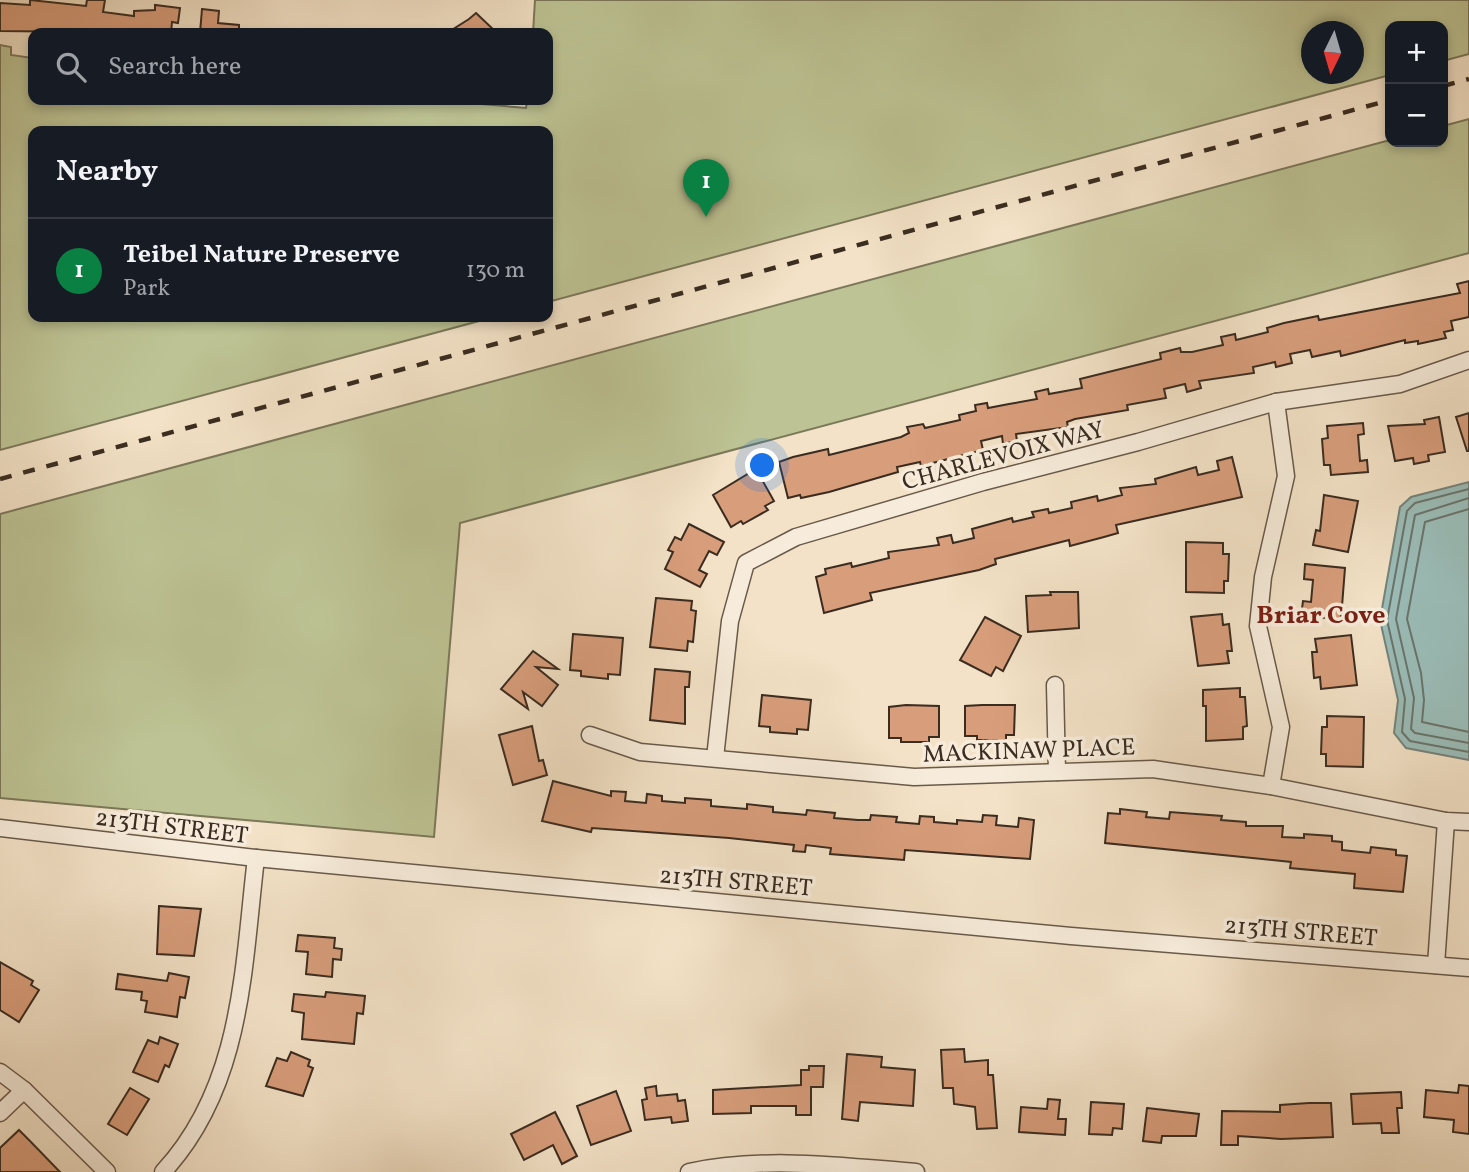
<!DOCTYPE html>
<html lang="en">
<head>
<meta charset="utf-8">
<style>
	:root { --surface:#171b24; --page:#20242c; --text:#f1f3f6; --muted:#9ea1a6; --line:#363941; --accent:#0b8043 }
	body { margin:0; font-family:Vollkorn,serif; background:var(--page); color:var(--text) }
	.controls { position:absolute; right:21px; top:21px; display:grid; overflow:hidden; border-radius:14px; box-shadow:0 4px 10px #0003 }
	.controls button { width:63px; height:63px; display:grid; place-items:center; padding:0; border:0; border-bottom:2px solid var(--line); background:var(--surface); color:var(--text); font:35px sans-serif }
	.compass { position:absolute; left:1301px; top:21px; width:63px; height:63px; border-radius:50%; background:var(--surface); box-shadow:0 4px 10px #0003; rotate:185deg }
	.you { position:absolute; left:763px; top:466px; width:24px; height:24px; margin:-18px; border:5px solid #fff; border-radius:50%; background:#1a73e8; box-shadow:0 0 0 10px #1a73e833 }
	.badge { display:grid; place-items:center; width:46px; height:46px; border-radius:50%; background:var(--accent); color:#fff; font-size:23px; font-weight:700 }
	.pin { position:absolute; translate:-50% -58px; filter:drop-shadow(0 2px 4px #0008) }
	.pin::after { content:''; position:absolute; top:37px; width:24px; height:21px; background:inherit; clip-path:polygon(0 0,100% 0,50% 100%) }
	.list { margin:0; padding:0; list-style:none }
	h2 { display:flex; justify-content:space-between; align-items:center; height:91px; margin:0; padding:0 28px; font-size:30px }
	h2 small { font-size:23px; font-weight:400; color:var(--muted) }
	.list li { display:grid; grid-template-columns:46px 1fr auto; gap:21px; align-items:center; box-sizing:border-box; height:105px; padding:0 28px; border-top:2px solid var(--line) }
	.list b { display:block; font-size:26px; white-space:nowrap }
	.list p { margin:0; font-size:23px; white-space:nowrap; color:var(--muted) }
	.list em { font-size:23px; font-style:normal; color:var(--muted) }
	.icon { flex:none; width:38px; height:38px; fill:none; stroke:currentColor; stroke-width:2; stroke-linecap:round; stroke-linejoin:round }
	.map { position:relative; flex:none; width:1469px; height:1172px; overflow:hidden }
	.search { position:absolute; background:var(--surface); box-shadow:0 4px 10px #0003; left:28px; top:28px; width:525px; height:77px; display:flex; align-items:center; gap:18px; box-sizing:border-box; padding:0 24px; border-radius:14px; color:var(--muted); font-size:26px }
	.panel { position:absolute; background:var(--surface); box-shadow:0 4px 10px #0003; left:28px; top:126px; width:525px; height:196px; border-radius:14px }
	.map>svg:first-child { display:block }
	.green { fill:#bdc394; stroke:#7c785a; stroke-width:2; fill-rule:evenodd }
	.water { fill:#9bbdb8; stroke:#74837b; stroke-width:2 }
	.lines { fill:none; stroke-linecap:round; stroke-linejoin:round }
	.shore { stroke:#6a746c; stroke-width:2 }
	.building { fill:#d89d7b; stroke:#3a2c20; stroke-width:2 }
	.minor-casing { stroke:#685a4a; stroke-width:19 }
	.minor { stroke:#f7ecdb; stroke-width:16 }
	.rail { stroke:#3a2c20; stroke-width:4.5; stroke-dasharray:12 12; stroke-linecap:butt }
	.labels { text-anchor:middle; stroke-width:7; stroke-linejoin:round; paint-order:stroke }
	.street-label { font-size:24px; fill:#3a2c20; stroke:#f7ecdb }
	.neighbourhood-label { font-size:26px; font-weight:bold; fill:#7a1f14; stroke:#f7ecdb }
</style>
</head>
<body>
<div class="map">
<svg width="1469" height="1172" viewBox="0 0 1469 1172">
	<rect width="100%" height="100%" fill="#f3e2c7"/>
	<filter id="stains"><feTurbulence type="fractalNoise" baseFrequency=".00286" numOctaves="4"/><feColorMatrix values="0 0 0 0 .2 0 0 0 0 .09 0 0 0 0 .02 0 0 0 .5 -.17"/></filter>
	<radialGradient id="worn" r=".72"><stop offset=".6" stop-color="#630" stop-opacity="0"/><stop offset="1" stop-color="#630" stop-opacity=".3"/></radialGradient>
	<g class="green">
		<path d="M535 0H1469V54L1443 61V26H1390V75L548 302V131H33V317H494L0 450V45L11 47V55L33 58V100H436L526 108 527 100H548V33H533ZM1312 32H1354V74H1312Z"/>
		<polygon points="1469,119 1469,253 460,523 434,837 0,798 0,514 1390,140 1443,142 1443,126"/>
	</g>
	<polygon class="water" points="1469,482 1469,760 1406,748 1394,733 1398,700 1380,620 1400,507 1411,497"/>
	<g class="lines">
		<g class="shore">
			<polyline points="1469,489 1415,503 1407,511 1387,620 1405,699 1402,732 1410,741 1469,752"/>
			<polyline points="1469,498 1415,515 1396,619 1414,698 1411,729 1415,733 1469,743"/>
			<polyline points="1469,509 1425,522 1407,619 1421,673 1424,700 1422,722 1469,732"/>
		</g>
	</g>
	<g class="building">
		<polygon points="30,0 86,6 87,0 105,0 103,12 134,16 134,11 155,10 155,5 180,8 178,23 172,22 171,33 0,31 0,3 30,5"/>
		<polygon points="202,9 219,11 218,23 239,25 239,33 200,33"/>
		<polygon points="476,13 497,33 447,33 469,19"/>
		<polygon points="1469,281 1469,317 1451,321 1453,330 1444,332 1446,338 1418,344 1418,341 1405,343 1405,340 1341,356 1340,351 1312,357 1310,350 1290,354 1292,363 1276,367 1275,362 1253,367 1254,373 1199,381 1201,388 1187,392 1185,384 1164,389 1166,398 1127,405 1128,410 1075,419 1067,422 1068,427 1016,434 1017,441 1003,444 1002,436 981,441 983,450 921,466 920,462 897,467 898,472 829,492 801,498 800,495 788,498 779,462 793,457 828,449 829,455 901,437 909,433 907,427 923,424 925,428 960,420 959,415 976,411 975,405 987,403 988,408 1009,404 1037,399 1035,392 1048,389 1049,394 1082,388 1080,379 1161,359 1160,353 1180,348 1181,352 1192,352 1223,345 1221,337 1235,334 1236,340 1268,332 1267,328 1284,323 1318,316 1319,320 1460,293 1457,284"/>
		<polygon points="1469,413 1469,451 1467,451 1456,417"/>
		<polygon points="1439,417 1445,452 1428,455 1429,461 1414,464 1413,458 1395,461 1388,426 1425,424 1424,420"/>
		<polygon points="1363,423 1364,434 1358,435 1360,461 1367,460 1368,472 1331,475 1330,465 1324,465 1322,439 1328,438 1327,426"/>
		<polygon points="1232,457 1242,497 1116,525 1118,533 1104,537 1070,546 1069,540 995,559 996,564 979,570 870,593 872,600 824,613 816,577 826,574 825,569 851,563 852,567 889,558 888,552 939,545 937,538 951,535 953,543 974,538 972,529 1012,518 1013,522 1034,517 1032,512 1048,509 1049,513 1072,508 1071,502 1097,496 1098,501 1122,495 1120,488 1156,484 1155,479 1196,467 1198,475 1219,470 1217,461"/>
		<polygon points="756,469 774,501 765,506 768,510 743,524 741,521 731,527 713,495"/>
		<polygon points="1324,495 1358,501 1348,552 1313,545 1316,530 1320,531"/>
		<polygon points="689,524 724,542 717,555 709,551 699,570 707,574 700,587 665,569 673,552 668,550 675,537 681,540"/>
		<polygon points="1186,542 1223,543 1223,554 1229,554 1228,581 1224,581 1224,593 1186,592"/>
		<polygon points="1305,564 1345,568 1341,619 1301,616 1303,601 1311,602 1313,580 1304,579"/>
		<polygon points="1050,592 1078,592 1079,628 1028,632 1026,596 1051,595"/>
		<polygon points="656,598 692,601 691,610 696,611 693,642 688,641 687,651 650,647"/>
		<polygon points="1222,614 1223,625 1229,624 1232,651 1227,651 1229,663 1198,666 1191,617"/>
		<polygon points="985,617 1021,636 1003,671 996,667 991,676 960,660"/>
		<polygon points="573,634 623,638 620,675 608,674 608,679 581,676 581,671 570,670"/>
		<polygon points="1351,635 1357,685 1321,689 1320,677 1314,678 1312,652 1317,652 1315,639"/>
		<polygon points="533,651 558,669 536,667 558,685 542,706 523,692 528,709 501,689"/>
		<polygon points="655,669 690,672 689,687 685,687 685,724 650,720"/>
		<polygon points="1240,688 1240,697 1245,697 1247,726 1243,727 1243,739 1206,741 1206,706 1203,706 1203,690"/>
		<polygon points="762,695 811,700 808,730 797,729 797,734 770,732 770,727 759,726"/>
		<polygon points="906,705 939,706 939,737 929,737 929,742 901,742 901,738 889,738 889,707"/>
		<polygon points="982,705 1015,705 1014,735 1006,735 1006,740 977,740 977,736 965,736 965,706"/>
		<polygon points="1327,716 1364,717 1363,767 1326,766 1326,754 1321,754 1322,727 1327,727"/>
		<polygon points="532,726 539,761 543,760 547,775 513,785 499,735"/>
		<polygon points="553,781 611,796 611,791 626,792 625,801 646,803 647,794 662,796 662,801 685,803 685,798 711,800 711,806 747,809 747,804 773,807 773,812 797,814 806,815 807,810 835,813 834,818 858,820 870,820 871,815 897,817 896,822 919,824 920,816 934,817 934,822 957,824 957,820 982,822 983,815 997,816 996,825 1018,827 1019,818 1034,820 1030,859 905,850 904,860 830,854 831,848 806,845 805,852 793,851 794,845 729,838 592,828 591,832 542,821"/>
		<polygon points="1120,809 1147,812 1146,817 1169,819 1170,812 1222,816 1221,820 1246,822 1246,826 1283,826 1282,837 1304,838 1304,834 1332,836 1332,841 1342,842 1342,850 1370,853 1371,847 1396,850 1396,855 1407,856 1403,892 1354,888 1355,874 1290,868 1291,862 1105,843 1108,813 1120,814"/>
		<polygon points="159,906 201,909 194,956 157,954"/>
		<polygon points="298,935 335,938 334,948 342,949 341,960 333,959 332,977 306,974 308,952 296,951"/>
		<polygon points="0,962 33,981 31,985 39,990 19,1022 0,1010"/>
		<polygon points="169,973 189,977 185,998 180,997 177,1017 145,1012 147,1001 141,1000 142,992 116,989 118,974 167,981"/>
		<polygon points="326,992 365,996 363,1014 357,1013 354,1044 302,1039 304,1013 292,1011 294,994 325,997"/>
		<polygon points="160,1037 178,1044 169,1067 165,1065 158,1082 133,1072 148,1040 158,1044"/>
		<polygon points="964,1049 965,1062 988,1060 988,1075 993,1075 997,1128 977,1129 975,1107 954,1104 953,1088 943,1088 941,1050"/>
		<polygon points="291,1052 310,1060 308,1066 313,1068 303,1096 266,1086 277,1058 287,1061"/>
		<polygon points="847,1054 882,1057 881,1067 915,1070 913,1106 860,1102 858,1121 842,1119"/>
		<polygon points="809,1066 824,1066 823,1087 811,1087 811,1115 796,1115 796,1106 751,1106 751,1113 713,1114 713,1090 801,1085 801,1070 809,1070"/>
		<polygon points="1459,1085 1469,1086 1469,1134 1453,1132 1454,1120 1424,1117 1426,1090 1458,1093"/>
		<polygon points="656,1086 657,1096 677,1094 678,1101 685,1100 688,1121 672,1123 671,1117 645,1120 642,1100 647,1099 645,1088"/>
		<polygon points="130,1088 149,1099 127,1135 108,1124"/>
		<polygon points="616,1091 631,1131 591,1145 577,1106"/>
		<polygon points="1401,1092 1402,1108 1397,1108 1399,1133 1382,1133 1381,1123 1353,1124 1351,1094"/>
		<polygon points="1048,1099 1060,1100 1058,1119 1066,1119 1065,1135 1019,1132 1021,1107 1047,1109"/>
		<polygon points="1091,1102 1124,1104 1122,1129 1113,1128 1112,1135 1089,1134"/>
		<polygon points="1309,1103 1331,1103 1333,1137 1281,1139 1238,1136 1238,1145 1221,1145 1222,1111 1280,1112 1280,1105"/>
		<polygon points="1147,1108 1199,1114 1196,1136 1162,1136 1161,1143 1143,1141"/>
		<polygon points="555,1112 577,1156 562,1164 553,1145 524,1160 511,1134"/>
		<polygon points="19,1130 29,1140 60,1172 0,1172 0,1148"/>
	</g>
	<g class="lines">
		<g class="minor-casing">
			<g id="minor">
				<polyline points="1055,685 1057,772"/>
				<polyline points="590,735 640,752 914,777 1153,769 1271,786 1446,821 1469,822"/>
				<polyline points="715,758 730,621 746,563 796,537 983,482 1138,442 1276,402 1400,384 1469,360"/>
				<polyline points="1271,786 1281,727 1258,626 1263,577 1286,476 1276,402"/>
				<polyline points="0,828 256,858 1071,936 1469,968"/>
				<polyline points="1436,965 1446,821"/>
				<polyline points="0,1072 24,1090 107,1172"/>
				<polyline points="0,1113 24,1090"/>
				<path d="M163 1172C243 1086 243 967 256 858"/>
				<path d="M689 1172C763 1156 841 1166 916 1172"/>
			</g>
		</g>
		<use href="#minor" class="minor"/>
		<g class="rail">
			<polyline points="1443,86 1469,79"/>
			<polyline points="0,479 1390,100"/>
		</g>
	</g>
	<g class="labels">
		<g class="street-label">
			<text transform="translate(1003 455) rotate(-15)" y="8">CHARLEVOIX WAY</text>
			<text transform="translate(1029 750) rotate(-2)" y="8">MACKINAW PLACE</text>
			<text transform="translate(172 826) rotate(7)" y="8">213TH STREET</text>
			<text transform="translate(736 881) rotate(5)" y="8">213TH STREET</text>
			<text transform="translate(1301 931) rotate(5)" y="8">213TH STREET</text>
		</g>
		<g class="neighbourhood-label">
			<text x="1321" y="623">Briar Cove</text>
		</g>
	</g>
	<rect width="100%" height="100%" filter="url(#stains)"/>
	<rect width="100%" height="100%" fill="url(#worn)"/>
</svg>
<div class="controls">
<button>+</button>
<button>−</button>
</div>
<svg class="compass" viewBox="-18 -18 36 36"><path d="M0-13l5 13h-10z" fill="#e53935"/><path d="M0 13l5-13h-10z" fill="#9ea1a6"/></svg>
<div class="you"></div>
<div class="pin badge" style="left:706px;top:217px">1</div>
<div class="search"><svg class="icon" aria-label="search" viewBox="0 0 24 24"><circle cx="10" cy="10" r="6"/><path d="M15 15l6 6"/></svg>Search here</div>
<section class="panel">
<h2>Nearby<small></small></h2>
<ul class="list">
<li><span class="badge">1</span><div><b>Teibel Nature Preserve</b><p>Park</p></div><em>130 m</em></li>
</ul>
</section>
</div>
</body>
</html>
